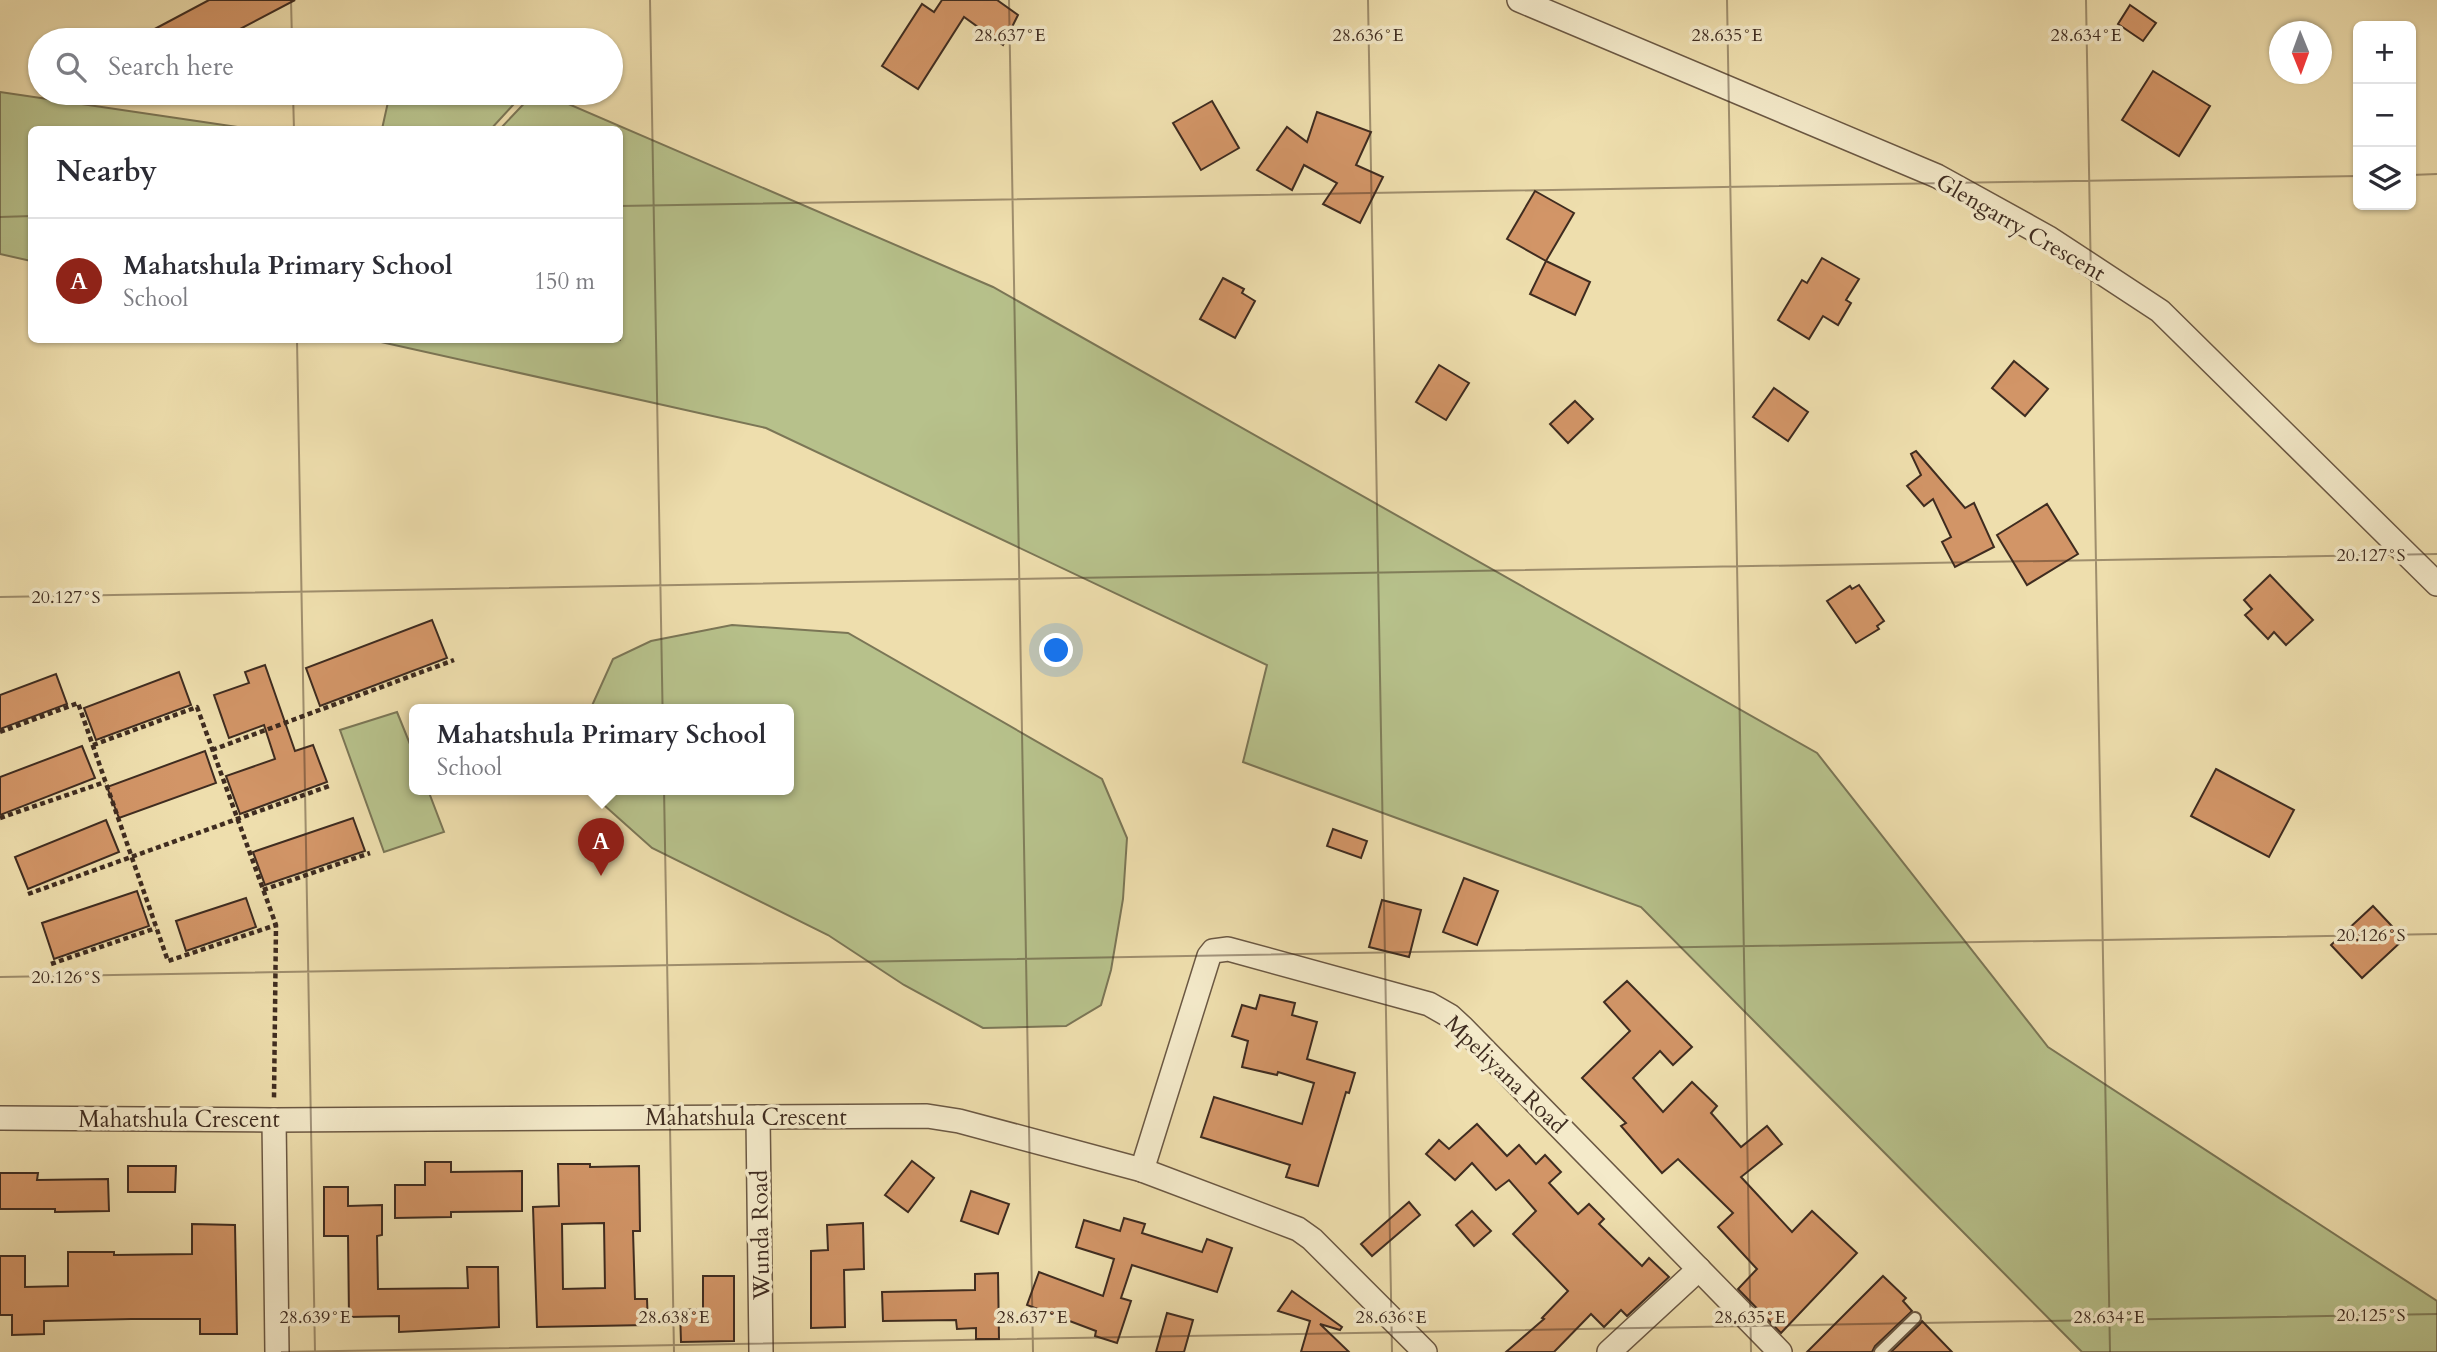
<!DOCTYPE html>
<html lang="en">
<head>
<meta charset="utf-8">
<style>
	:root { --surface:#fff; --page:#f2f2f3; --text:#2b2b33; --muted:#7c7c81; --line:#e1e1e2; --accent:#8f2418 }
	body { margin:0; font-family:Cardo,serif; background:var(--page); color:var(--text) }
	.controls { position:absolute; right:21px; top:21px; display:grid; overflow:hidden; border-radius:10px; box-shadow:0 2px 5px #0004 }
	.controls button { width:63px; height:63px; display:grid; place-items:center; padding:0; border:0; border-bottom:2px solid var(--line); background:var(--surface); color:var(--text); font:35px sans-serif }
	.compass { position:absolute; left:2269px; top:21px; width:63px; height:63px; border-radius:50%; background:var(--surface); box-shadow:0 2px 5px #0004; rotate:179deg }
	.you { position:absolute; left:1057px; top:651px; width:24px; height:24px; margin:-18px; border:5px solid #fff; border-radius:50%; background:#1a73e8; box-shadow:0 0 0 10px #1a73e833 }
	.badge { display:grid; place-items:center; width:46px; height:46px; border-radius:50%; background:var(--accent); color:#fff; font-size:23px; font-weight:700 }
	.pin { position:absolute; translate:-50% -58px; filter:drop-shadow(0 2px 4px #0008) }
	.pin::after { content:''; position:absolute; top:37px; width:24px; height:21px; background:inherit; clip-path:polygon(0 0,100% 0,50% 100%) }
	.popup { position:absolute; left:409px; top:704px; width:385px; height:91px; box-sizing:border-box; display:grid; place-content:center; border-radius:10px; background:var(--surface); filter:drop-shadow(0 2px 5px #0005); font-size:23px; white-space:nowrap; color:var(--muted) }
	.popup b { font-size:26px; color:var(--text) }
	.popup::after { content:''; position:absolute; left:50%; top:100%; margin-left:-14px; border:14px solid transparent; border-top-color:var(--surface) }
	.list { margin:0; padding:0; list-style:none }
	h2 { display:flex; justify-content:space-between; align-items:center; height:91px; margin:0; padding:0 28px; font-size:30px }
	h2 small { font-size:23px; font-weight:400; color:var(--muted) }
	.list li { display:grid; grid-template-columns:46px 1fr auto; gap:21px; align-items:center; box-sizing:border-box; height:126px; padding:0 28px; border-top:2px solid var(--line) }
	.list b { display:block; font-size:26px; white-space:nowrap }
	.list p { margin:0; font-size:23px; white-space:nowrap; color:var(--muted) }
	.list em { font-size:23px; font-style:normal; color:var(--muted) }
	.icon { flex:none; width:38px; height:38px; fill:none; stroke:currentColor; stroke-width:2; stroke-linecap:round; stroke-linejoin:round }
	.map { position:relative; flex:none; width:2437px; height:1352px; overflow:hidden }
	.search { position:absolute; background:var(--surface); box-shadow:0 2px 5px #0004; left:28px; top:28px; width:595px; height:77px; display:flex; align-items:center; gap:18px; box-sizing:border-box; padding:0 24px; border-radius:38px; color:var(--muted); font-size:26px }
	.panel { position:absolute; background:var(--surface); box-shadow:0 2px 5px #0004; left:28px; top:126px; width:595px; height:217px; border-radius:10px }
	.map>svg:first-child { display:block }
	.green { fill:#b7c18b; stroke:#7b7656; stroke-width:2 }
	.building { fill:#d29567; stroke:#3f2c20; stroke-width:2; fill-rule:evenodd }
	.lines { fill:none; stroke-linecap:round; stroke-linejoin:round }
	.service-casing { stroke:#6b5843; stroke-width:14 }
	.minor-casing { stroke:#6b5843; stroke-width:26 }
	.path { stroke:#3f2c20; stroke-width:4.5; stroke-dasharray:5 3.5; stroke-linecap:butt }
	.service { stroke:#f4eaca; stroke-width:10 }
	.minor { stroke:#f4eaca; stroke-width:23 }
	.ticks { fill:none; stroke:#3f2c20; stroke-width:2; stroke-opacity:0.45 }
	.labels { text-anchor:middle; stroke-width:7; stroke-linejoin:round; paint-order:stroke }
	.street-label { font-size:23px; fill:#3f2c20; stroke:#f4eaca }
	.ticks-label { font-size:18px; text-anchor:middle; fill:#3f2c20; stroke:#f4eaca; stroke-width:7; stroke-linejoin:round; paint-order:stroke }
</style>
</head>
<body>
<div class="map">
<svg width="2437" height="1352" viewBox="0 0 2437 1352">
	<rect width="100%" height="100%" fill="#eedead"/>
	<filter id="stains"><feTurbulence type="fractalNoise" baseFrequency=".00286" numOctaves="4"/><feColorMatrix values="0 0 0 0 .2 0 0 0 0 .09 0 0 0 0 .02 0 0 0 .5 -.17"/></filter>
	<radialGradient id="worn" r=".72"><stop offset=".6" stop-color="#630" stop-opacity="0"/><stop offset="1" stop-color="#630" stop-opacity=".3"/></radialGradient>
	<g class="green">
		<polygon points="0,92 251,129 32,130 31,261 0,254"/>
		<polygon points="390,93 524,93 491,129 382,129"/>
		<polygon points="534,93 543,93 993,287 1817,753 2048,1047 2437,1301 2437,1352 2082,1352 1641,907 1243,762 1267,665 766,428 372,340 620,340 620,130 500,129"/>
		<polygon points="732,625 848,633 1102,779 1127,838 1123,899 1111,970 1101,1005 1066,1026 983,1028 904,985 828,935 652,848 605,806 602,790 788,790 788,710 590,710 613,659 651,641"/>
		<polygon points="397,712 414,754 414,790 428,790 444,832 384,852 340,730"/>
	</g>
	<g class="building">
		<polygon points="209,0 295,0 219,40 134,40"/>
		<polygon points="942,0 997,0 1018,15 1003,45 964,17 918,89 882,66 922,4 934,12"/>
		<polygon points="2130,5 2156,23 2143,41 2118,24"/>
		<polygon points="2153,71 2210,106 2179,156 2122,120"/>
		<polygon points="1212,101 1239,148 1201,170 1173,123"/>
		<polygon points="1317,112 1371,132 1356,165 1383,177 1360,223 1323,204 1337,183 1304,165 1292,190 1257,170 1287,127 1307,142"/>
		<polygon points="1535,191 1574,213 1546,261 1507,239"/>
		<polygon points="1822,258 1859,279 1846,300 1851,303 1838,325 1823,316 1809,339 1778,320 1802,280 1807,283"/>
		<polygon points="1546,261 1590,282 1575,315 1530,294"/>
		<polygon points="1223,278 1244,289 1242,293 1255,301 1235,338 1200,319"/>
		<polygon points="2014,361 2048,389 2025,416 1992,388"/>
		<polygon points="1439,365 1469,383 1446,420 1416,402"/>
		<polygon points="1774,388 1808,412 1788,441 1753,417"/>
		<polygon points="1575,401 1593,419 1568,443 1550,424"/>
		<polygon points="1916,451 1965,508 1974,503 1994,547 1955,567 1942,542 1951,537 1933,499 1924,506 1907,486 1921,475 1911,454"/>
		<polygon points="2047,504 2078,554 2027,585 1997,535"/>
		<polygon points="2270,575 2313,620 2286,645 2274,632 2268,639 2245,615 2252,609 2244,600"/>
		<polygon points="1859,585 1884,621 1877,626 1879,629 1856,643 1827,601 1850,586 1852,589"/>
		<polygon points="432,620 447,658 320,706 306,668"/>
		<polygon points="265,665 295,751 313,745 327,782 240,814 226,776 275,759 264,725 229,738 214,695 249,683 245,672"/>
		<polygon points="179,672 191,705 96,740 84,708"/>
		<polygon points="56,674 67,704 0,729 0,695"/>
		<polygon points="82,746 95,778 0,815 0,777"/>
		<polygon points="205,751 216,783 119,818 107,787"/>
		<polygon points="2216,769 2294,810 2269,857 2191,816"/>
		<polygon points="353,818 365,851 265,885 253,852"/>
		<polygon points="106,820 119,852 28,889 15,857"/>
		<polygon points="1333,829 1367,841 1361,858 1327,846"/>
		<polygon points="1464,878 1498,891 1477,945 1443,932"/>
		<polygon points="137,891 149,926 54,959 42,923"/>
		<polygon points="246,898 256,927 186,951 176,921"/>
		<polygon points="1382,900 1421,910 1409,957 1369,947"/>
		<polygon points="2373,906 2404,939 2362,978 2331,945"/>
		<polygon points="1627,981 1692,1047 1673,1065 1660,1051 1633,1078 1663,1112 1692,1082 1717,1106 1711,1113 1741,1147 1767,1126 1782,1144 1741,1177 1792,1232 1812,1211 1857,1253 1781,1333 1738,1289 1757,1269 1718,1227 1733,1213 1678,1159 1662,1173 1621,1126 1626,1123 1582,1078 1630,1031 1604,1002"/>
		<polygon points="1260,995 1295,1003 1292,1015 1317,1022 1307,1059 1355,1073 1349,1093 1346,1092 1318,1186 1286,1177 1290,1165 1201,1137 1214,1097 1302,1124 1314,1083 1278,1072 1277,1075 1242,1067 1248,1041 1232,1036 1242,1005 1256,1009"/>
		<polygon points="1477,1124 1507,1156 1519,1145 1536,1164 1545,1155 1561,1172 1549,1183 1578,1214 1589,1204 1604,1219 1599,1224 1642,1266 1649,1258 1669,1277 1627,1316 1621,1310 1604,1327 1591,1314 1554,1352 1506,1352 1544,1319 1542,1318 1568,1291 1513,1234 1536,1211 1509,1180 1496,1190 1472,1163 1455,1180 1426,1154 1439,1140 1449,1149"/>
		<polygon points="912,1161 934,1178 908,1212 885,1195"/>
		<polygon points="425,1162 451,1162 451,1172 522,1171 522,1211 451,1212 451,1217 395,1218 395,1185 425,1185"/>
		<path d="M558 1164H590V1167L639 1166 640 1231H633L635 1299H647L648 1325 537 1327 533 1207 559 1206ZM604 1223 605 1288 563 1289 562 1224Z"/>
		<polygon points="128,1166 176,1166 175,1192 128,1192"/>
		<polygon points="0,1173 38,1173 37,1180 108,1179 109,1211 55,1212 55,1209 0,1209"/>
		<polygon points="324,1187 348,1187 348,1206 382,1205 382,1235 377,1236 378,1289 468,1288 467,1267 498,1267 499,1327 399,1332 399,1316 349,1317 348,1236 324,1236"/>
		<polygon points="971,1191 1009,1204 998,1234 961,1221"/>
		<polygon points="1409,1202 1420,1215 1372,1256 1361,1244"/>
		<polygon points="1472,1211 1491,1231 1474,1246 1456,1225"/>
		<polygon points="1124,1218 1145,1224 1142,1233 1202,1252 1207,1239 1232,1248 1217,1292 1132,1265 1121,1298 1131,1301 1117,1343 1095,1336 1096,1331 1027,1305 1039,1272 1103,1296 1114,1259 1076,1247 1084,1220 1120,1231"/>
		<polygon points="863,1223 864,1269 844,1270 845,1327 811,1328 811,1251 828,1250 827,1225"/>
		<polygon points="192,1224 235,1225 237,1334 200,1334 200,1319 131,1319 44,1321 44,1334 12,1335 12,1315 0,1315 0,1256 25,1256 25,1287 68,1286 68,1252 114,1252 114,1255 192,1254"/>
		<polygon points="998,1273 999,1339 976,1339 976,1328 957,1329 956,1320 883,1321 882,1292 975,1290 975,1274"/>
		<polygon points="703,1276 734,1276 734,1341 681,1342 680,1310 703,1309"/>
		<polygon points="1883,1276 1906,1298 1903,1301 1912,1311 1875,1346 1872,1352 1807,1352"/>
		<polygon points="1292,1291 1342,1327 1340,1330 1320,1324 1349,1352 1301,1352 1310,1321 1278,1311"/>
		<polygon points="1167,1313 1193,1320 1184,1352 1156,1352"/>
		<polygon points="1922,1321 1952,1352 1891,1352 1920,1324"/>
	</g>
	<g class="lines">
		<g class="service-casing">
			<polyline id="service" points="1880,1352 1915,1318"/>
		</g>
		<g class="minor-casing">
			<g id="minor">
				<polyline points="1519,0 1937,176 2049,238 2160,311 2437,584"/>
				<polyline points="758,1117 761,1352"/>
				<polyline points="0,1118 274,1120 927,1116 959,1121 1142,1170 1298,1229 1312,1239 1425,1352"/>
				<polyline points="274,1120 277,1352"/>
				<polyline points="1142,1170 1209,956 1213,951 1228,949 1429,1004 1450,1016 1463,1028 1780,1352"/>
				<polyline points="1609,1352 1699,1269"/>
			</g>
		</g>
		<g class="path">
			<polyline points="0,732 78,703 168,961 276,925"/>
			<polyline points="93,745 197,707 276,925 274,1098"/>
			<polyline points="212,750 454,660"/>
			<polyline points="0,818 105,782"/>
			<polyline points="263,890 370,853"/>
			<polyline points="28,894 329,786"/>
			<polyline points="51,964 156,928"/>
		</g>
		<use href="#service" class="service"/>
		<use href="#minor" class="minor"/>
	</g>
	<path class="ticks" d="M291 0 292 40M650 0 674 1352M1009 0 1033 1352M1368 0 1392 1352M1727 0 1751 1352M2086 0 2110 1352M293 93 294 130M2411 175 2437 174M620 206 2358 176M0 217 32 216M297 340 315 1352M0 597 2437 554M0 977 2437 934M281 1352 2437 1314"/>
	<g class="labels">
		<g class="street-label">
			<text transform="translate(2021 227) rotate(30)" y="8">Glengarry Crescent</text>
			<text transform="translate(1506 1074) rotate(44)" y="8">Mpeliyana Road</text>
			<text x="746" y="1125">Mahatshula Crescent</text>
			<text x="179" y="1127">Mahatshula Crescent</text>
			<text transform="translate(760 1235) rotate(-91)" y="8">Wunda Road</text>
		</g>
	</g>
	<g class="ticks-label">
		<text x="1010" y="41">28.637°E</text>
		<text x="1368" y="41">28.636°E</text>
		<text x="1727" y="41">28.635°E</text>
		<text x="2086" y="41">28.634°E</text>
		<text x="2371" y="561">20.127°S</text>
		<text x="66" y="603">20.127°S</text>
		<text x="2371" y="941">20.126°S</text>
		<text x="66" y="983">20.126°S</text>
		<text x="2371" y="1321">20.125°S</text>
		<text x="315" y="1323">28.639°E</text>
		<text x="674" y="1323">28.638°E</text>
		<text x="1032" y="1323">28.637°E</text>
		<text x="1391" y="1323">28.636°E</text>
		<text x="1750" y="1323">28.635°E</text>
		<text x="2109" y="1323">28.634°E</text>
	</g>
	<rect width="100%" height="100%" filter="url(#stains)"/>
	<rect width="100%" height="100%" fill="url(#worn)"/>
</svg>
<div class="controls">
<button>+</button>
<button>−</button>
<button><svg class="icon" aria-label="layers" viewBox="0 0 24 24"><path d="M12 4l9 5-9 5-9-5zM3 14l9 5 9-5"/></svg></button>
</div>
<svg class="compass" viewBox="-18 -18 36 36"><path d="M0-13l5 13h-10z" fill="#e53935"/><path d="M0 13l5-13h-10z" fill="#7c7c81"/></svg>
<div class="you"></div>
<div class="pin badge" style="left:601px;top:876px">A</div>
<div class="popup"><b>Mahatshula Primary School</b>School</div>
<div class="search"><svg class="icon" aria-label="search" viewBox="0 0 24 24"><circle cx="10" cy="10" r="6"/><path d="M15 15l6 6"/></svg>Search here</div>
<section class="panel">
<h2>Nearby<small></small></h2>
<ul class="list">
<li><span class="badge">A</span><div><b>Mahatshula Primary School</b><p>School</p></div><em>150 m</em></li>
</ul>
</section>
</div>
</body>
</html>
